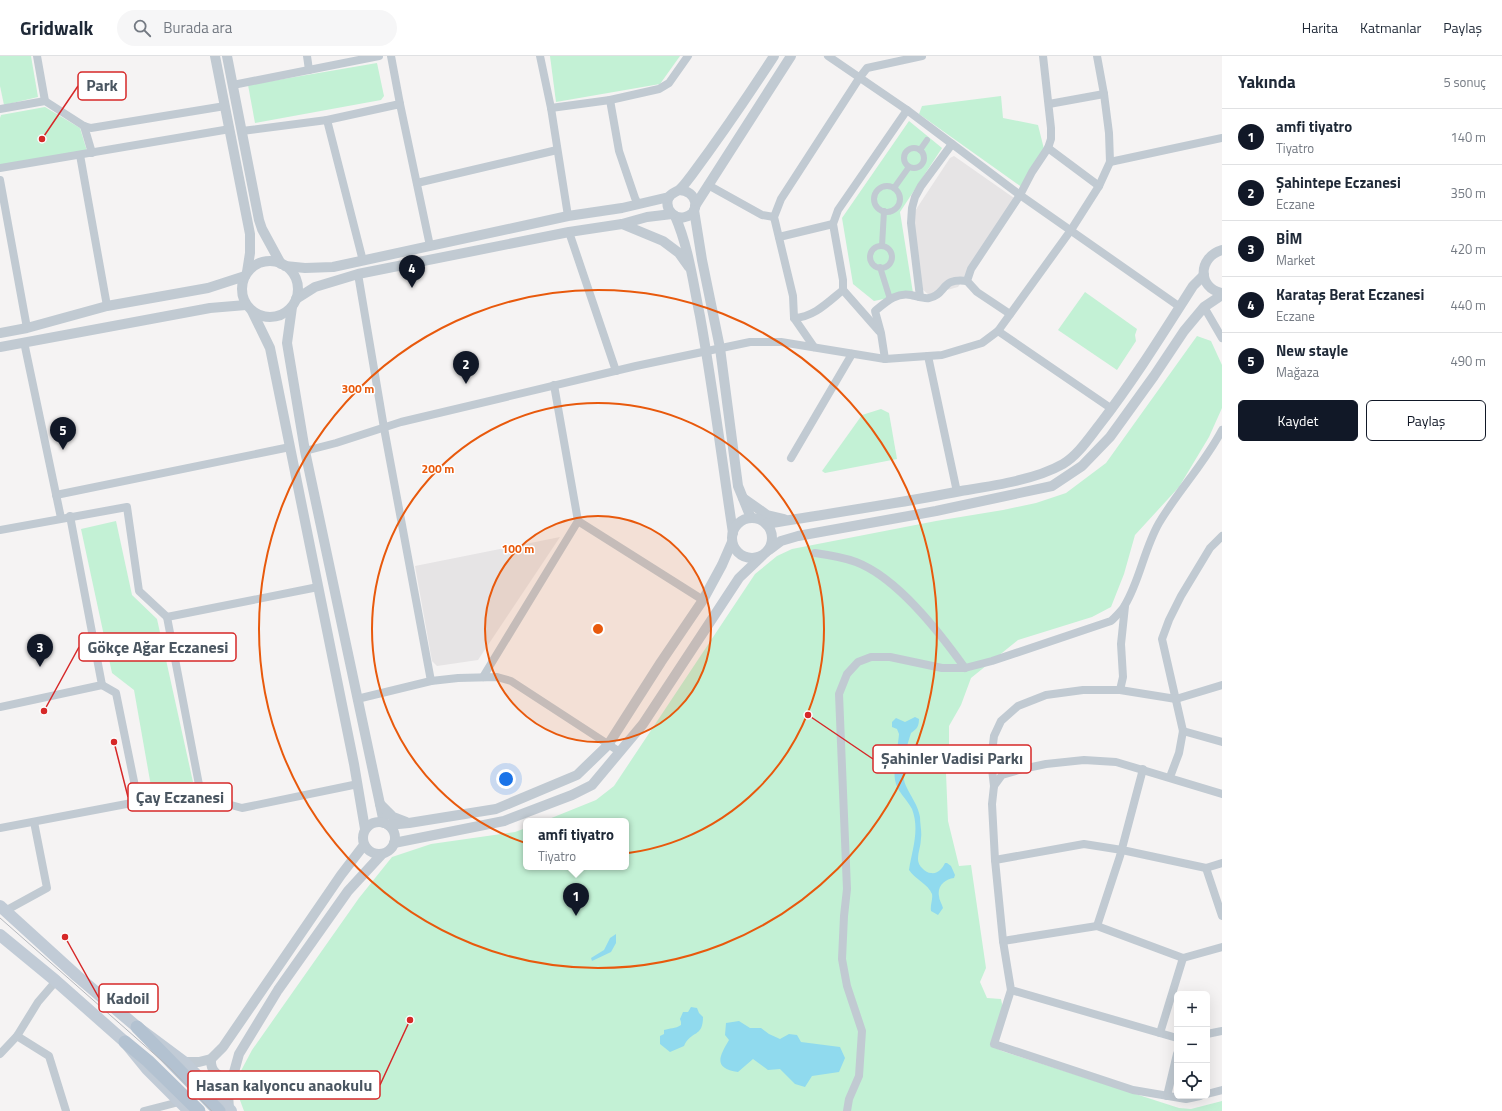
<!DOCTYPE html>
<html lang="tr">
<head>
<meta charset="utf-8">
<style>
	:root { --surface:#fff; --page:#f6f6f7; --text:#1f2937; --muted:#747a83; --line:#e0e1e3; --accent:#111827 }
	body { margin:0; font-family:"Titillium Web",sans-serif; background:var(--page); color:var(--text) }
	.controls { position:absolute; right:12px; bottom:12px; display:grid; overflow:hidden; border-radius:6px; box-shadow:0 4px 16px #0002 }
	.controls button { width:36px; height:36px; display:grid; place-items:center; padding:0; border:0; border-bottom:1px solid var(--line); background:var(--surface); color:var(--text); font:20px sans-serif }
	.you { position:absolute; left:506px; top:723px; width:14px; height:14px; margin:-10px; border:3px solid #fff; border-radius:50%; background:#1a73e8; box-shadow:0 0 0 6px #1a73e833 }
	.badge { display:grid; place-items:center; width:26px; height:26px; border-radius:50%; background:var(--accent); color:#fff; font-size:13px; font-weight:700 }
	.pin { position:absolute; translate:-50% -33px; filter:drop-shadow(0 1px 2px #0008) }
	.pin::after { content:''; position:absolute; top:21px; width:14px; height:12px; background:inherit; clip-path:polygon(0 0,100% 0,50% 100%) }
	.popup { position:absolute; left:523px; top:762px; width:106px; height:52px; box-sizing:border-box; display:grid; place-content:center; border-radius:6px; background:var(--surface); filter:drop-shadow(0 1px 3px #0005); font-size:13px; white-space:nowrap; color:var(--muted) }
	.popup b { font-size:15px; color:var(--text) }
	.popup::after { content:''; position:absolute; left:50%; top:100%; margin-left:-8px; border:8px solid transparent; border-top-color:var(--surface) }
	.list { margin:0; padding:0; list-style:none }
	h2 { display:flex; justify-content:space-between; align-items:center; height:52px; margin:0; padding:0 16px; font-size:17px }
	h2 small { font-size:13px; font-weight:400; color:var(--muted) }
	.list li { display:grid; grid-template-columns:26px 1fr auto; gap:12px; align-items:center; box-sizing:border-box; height:56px; padding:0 16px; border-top:1px solid var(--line) }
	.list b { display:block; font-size:15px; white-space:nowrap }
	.list p { margin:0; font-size:13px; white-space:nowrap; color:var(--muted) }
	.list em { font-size:13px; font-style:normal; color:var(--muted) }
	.actions { display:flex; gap:8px; padding:12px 16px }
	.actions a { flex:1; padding:9px 0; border:1px solid var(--accent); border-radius:6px; text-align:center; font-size:14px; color:var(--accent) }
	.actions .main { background:var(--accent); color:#fff }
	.icon { flex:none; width:22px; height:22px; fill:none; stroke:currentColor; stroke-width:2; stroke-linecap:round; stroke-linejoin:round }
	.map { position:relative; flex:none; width:1222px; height:1055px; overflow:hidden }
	header { display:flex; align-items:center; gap:24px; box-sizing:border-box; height:56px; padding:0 20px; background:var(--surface); border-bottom:1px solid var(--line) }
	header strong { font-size:19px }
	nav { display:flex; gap:22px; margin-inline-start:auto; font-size:14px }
	.search { width:280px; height:36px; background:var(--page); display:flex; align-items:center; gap:10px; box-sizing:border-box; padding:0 14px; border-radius:22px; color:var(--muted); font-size:15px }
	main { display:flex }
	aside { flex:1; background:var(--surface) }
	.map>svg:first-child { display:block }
	.education { fill:#e6e4e5 }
	.green { fill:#c3f1d5 }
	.water { fill:#90daee }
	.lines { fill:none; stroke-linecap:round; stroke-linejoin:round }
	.pedestrian { stroke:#c1cad2; stroke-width:6 }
	.minor { stroke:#c1cad2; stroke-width:8 }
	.tertiary { stroke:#c1cad2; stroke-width:10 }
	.secondary { stroke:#c1cbd6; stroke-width:12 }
	.primary { stroke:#b3c2d1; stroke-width:13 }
	.tram { stroke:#b5b8bd; stroke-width:1 }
	.ring { fill:none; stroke:#e8590c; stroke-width:2 }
	.centre { fill:#e8590c; stroke:#fff; stroke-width:2 }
	.ring-label { font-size:12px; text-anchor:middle; font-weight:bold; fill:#e8590c; stroke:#fff; stroke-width:3; stroke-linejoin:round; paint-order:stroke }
	.leader { fill:none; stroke:#d62828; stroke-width:1.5 }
	.callout-dot { fill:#d62828; stroke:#fff; stroke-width:1.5 }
	.callout { fill:#fff; stroke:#d62828; stroke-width:1.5 }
	.callout-label { font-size:16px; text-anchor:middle; font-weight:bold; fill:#4a5661 }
</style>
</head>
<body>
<header>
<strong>Gridwalk</strong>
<div class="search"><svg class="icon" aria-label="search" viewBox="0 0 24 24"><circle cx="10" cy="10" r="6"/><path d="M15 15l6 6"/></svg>Burada ara</div>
<nav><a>Harita</a><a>Katmanlar</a><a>Paylaş</a></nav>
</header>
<main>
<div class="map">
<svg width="1222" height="1055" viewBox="0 0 1222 1055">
	<rect width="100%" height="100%" fill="#f5f3f3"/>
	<g class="education">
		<polygon points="954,100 1014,142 1014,147 958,231 929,239 921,232 913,158 950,102"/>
		<polygon points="560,481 478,604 437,610 432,605 415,510"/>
	</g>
	<g class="green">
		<polygon points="0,0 31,0 38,41 4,49 0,30"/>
		<polygon points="550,0 680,0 660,28 556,46"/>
		<polygon points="377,7 384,40 381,44 255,67 248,29"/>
		<polygon points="1001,40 1003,62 1038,69 1045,97 1023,132 919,58 922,50"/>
		<polygon points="45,51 80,72 87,95 2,111 0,108 0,62 1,59"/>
		<polygon points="909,65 942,92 900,156 913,237 874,245 853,228 842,162"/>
		<polygon points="1085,236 1137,273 1135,279 1136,285 1117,314 1058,274"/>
		<polygon points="1197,280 1211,285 1222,309 1222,352 1209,381 1179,431 1135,479 1124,518 1111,551 1092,561 1018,584 971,622 961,649 949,670 949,693 946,717 948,765 959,810 971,809 986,912 980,926 987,942 1001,943 1003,953 992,990 1002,995 1179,1052 1191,1053 1222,1045 1222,1055 244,1055 234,1028 252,994 359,842 392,801 431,788 515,776 526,772 526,811 626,811 626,765 544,765 596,744 614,730 755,518 777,500 792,493 936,465 1003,454 1036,447 1066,437 1106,407"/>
		<polygon points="881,353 889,357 897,403 825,417 822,415 862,359"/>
		<polygon points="116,465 132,539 157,563 193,726 152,736 134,634 112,617 81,473"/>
	</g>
	<g class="water">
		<path d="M915 661 919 663C919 670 917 673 911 677 906 693 899 714 906 730 911 741 918 749 920 761 920 768 922 776 921 782 921 794 913 805 923 813 925 815 928 817 931 817 938 818 942 813 945 807H947L951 810 955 819 954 822C945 823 937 830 939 840 939 844 942 848 943 852L938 859 931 855C930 849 933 844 932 838 928 828 915 823 909 814 912 794 920 774 912 753 907 743 897 736 895 724 893 713 898 691 899 678L897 673 892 671V666L896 662 905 666Z"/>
		<polygon points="616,878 616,887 611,896 592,905 591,902 604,894 610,882"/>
		<path d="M691 951 697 952 699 957 703 961C703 982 691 974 684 990L670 996 660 988V980L664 978V974C670 972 675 973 681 969V966L680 963 683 956H688Z"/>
		<path d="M739 965 750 972H761L769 978 780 983 789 978 797 979 801 986 840 991 845 1002 839 1016 812 1020 805 1031 795 1028 780 1013 768 1014 753 1003 738 1016C713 1012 719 1001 729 984L725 979 726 967Z"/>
	</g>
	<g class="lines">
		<g class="pedestrian">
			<circle cx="914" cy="102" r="10"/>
			<polyline points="920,94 927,84"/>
			<circle cx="887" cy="143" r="13"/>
			<polyline points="894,132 909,111"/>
			<polyline points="882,190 884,155"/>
			<circle cx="881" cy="201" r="11"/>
			<polyline points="880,211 890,243"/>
		</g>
		<g class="minor">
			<polyline points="37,0 45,45"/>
			<polyline points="307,0 309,14"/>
			<polyline points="391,0 400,48"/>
			<polyline points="540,0 551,52 568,160"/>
			<polyline points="828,0 907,54 1020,139 1180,251"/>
			<polyline points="233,29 379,0"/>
			<polyline points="610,44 619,95 635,142 638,148"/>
			<polyline points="1049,48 1104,38"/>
			<polyline points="551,52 610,44 659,33 669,27 688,0"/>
			<polyline points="0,53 45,45 84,70 91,72 225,50"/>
			<polyline points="327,64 363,205"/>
			<polyline points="84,70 92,97"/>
			<polyline points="242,75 327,64 400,48 430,190"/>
			<polyline points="1048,92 1099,130"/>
			<polyline points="80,99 107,250"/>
			<polyline points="1110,106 1222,82"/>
			<polyline points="0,112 230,73"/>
			<polyline points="0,124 27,272"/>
			<polyline points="417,127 557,94"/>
			<polyline points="708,129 762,159 774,161"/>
			<polyline points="569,176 616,315"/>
			<polyline points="779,181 833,168"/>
			<polyline points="358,218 384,372 431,625"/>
			<polyline points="843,234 879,275"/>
			<polyline points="920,241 911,167 912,152 915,141 921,130 952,88"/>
			<polyline points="1204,251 1222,282"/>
			<polyline points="1010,258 977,236 967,225 971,213 1020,139 1032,116 1048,92 1051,83 1051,72 1043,0"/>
			<path d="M794 262C814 261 827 247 843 234V224L833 168 838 154 907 54"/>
			<polyline points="998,275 1112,353"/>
			<polyline points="24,286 61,462"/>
			<polyline points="814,291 794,262 793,240 774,161 781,143 860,21 867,12 922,0"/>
			<polyline points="928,300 957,436"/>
			<path d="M885 303 881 277 875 255C886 246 896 236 911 239 916 240 924 243 929 242 946 239 941 221 967 225"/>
			<polyline points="305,395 336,387 401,366 636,310 750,286 781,286 885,303 942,299 982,287 998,275 1071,174 1099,130 1110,106 1109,77 1104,38 1097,0"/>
			<polyline points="791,402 852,298"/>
			<polyline points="56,439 290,391"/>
			<polyline points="578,465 703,544"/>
			<polyline points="0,474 127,451 139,535 167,561 200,734"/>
			<path d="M815 497C829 499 843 501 856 506 898 522 940 577 965 612"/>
			<polyline points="167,561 318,531"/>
			<polyline points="483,621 578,465 554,329"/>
			<polyline points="102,629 116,637 138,745"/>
			<polyline points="1120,634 1123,621 1121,588 1125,550"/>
			<polyline points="357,643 431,625 458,622 497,621 511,625 620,696"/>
			<polyline points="0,651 102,629 70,460"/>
			<polyline points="1183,675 1222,686"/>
			<polyline points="1170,721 1179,697 1183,675 1162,583 1169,564 1181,540 1210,492 1222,480"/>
			<polyline points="994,730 991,704 994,680 1001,665 1018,650 1046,639 1083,634 1120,634 1176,643 1222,629"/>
			<polyline points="0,772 200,734 231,749 242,752 358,728"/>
			<polyline points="995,804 1084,788 1122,794 1206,812 1222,807"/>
			<polyline points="1206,812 1222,860"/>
			<polyline points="5,855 47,832 34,766"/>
			<polyline points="1097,870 1120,800 1143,713"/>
			<polyline points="1003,885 1097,870 1183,902 1222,891"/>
			<polyline points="1011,934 994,988 1133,1034 1186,1043 1200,1040"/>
			<polyline points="1160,977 1183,902"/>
			<polyline points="1207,978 1222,975"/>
			<polyline points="17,980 49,1000 66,1055"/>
			<polyline points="1177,982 1011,934 1003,885 995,804 992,748 994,730 1002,719 1022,713 1046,708 1084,704 1116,706 1222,738"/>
			<polyline points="0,998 17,980 38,946 56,925"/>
			<polyline points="1207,1038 1222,1034"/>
			<polyline points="1167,1040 1177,998"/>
			<polyline points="144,1055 179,1046"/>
			<path d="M847 1055 849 1043 859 1020 862 975 847 930 842 903 844 860 847 833 839 638 847 618 858 606 871 601H890L942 612H965L992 605 1111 565C1116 560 1122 555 1125 549 1140 524 1144 493 1159 467 1178 435 1204 408 1222 374"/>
		</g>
		<g class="tertiary">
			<polyline points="215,0 250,178 250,197 247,216"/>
			<polyline points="227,0 259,164 262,173 281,208"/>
			<path d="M679 134C697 134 702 157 685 161 675 164 665 154 668 143 670 137 674 137 679 134 683 131 688 124 691 120 720 81 748 40 774 0"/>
			<polyline points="695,150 791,0"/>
			<polyline points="694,154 702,204 720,292 738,430 751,462"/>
			<path d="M675 160C689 192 693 227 700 260 713 332 722 405 733 477"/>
			<polyline points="622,168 663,185 679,197 689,211"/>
			<path d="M1222 194C1198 201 1197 232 1222 237"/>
			<circle cx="270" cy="233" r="28"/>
			<polyline points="285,210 305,212 333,211 568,160 622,152 669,141"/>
			<polyline points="296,243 315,231 358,218 569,176 622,168 647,161 672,158"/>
			<polyline points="292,251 287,287 305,395 384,767"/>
			<polyline points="252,255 270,292 354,708 365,773"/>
			<polyline points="0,277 27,272 107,250 208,232 245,220"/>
			<polyline points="0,291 210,252 246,249"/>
			<polyline points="743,442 767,459 784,463"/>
			<circle cx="752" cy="482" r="20"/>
			<path d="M766 468C831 457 896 448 961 435 992 430 1035 424 1063 408 1078 399 1089 382 1100 368 1134 324 1163 277 1193 230L1204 219"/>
			<polyline points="769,494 781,485 798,480 936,455 1052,430 1082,410 1110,381 1154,320 1184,275 1204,251 1222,239"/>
			<polyline points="380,748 393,761 406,766"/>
			<circle cx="379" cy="782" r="16"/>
			<polyline points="388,769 409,767 496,753 577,719 608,689 661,606 703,544 722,509 732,486"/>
			<polyline points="394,787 504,765 572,739 592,729 643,668 739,522 762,500"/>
			<path d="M211 1003C210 1016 220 1024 232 1020"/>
			<polyline points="184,1006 199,1006 211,1003 223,991 341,819 364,789"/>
			<polyline points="229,1053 228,1038 239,998 278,934 348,835 382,798"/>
		</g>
		<g class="secondary">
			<polyline points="0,850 77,920 137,971 184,1006 231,1055"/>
			<polyline points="0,879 56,925 125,986 147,1013 189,1055"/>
		</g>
		<g class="primary">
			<polyline points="137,971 219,1055"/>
			<polyline points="125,986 148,1005 199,1055"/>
		</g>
		<polyline class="tram" points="0,862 169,1011 212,1055"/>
	</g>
	<circle cx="598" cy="573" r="113" fill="#e8590c" fill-opacity=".12"/>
	<g class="ring">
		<circle cx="598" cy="573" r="113"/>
		<circle cx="598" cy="573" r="226"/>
		<circle cx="598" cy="573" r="339"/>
	</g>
	<circle cx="598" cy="573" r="6" class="centre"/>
	<g class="ring-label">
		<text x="358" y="337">300 m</text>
		<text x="438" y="417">200 m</text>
		<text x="518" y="497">100 m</text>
	</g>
	<path class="leader" d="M42 83L78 30M44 655L79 591M808 659L873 703M114 686L128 741M65 881L99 942M410 964L380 1029"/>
	<g class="callout-dot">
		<circle cx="42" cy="83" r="4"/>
		<circle cx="44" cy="655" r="4"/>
		<circle cx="808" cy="659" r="4"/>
		<circle cx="114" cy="686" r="4"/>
		<circle cx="65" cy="881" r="4"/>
		<circle cx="410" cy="964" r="4"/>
	</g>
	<g class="callout">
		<rect x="78" y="16" width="48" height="28" rx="4"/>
		<rect x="79" y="577" width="157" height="28" rx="4"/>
		<rect x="873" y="689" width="158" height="28" rx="4"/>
		<rect x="128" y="727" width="104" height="28" rx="4"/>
		<rect x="99" y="928" width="59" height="28" rx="4"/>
		<rect x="188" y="1015" width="192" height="28" rx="4"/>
	</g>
	<g class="callout-label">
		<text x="102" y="35">Park</text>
		<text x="158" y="597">Gökçe Ağar Eczanesi</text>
		<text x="952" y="708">Şahinler Vadisi Parkı</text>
		<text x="180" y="747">Çay Eczanesi</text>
		<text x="128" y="948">Kadoil</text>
		<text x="284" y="1035">Hasan kalyoncu anaokulu</text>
	</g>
</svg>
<div class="controls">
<button>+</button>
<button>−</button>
<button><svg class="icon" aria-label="locate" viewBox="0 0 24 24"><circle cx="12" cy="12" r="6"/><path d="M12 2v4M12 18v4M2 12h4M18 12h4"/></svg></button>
</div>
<div class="you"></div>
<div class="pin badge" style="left:576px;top:860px">1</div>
<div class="popup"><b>amfi tiyatro</b>Tiyatro</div>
<div class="pin badge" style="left:466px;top:328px">2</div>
<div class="pin badge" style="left:40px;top:611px">3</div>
<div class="pin badge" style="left:412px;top:232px">4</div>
<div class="pin badge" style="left:63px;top:394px">5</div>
</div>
<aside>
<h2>Yakında<small>5 sonuç</small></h2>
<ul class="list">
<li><span class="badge">1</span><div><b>amfi tiyatro</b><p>Tiyatro</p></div><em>140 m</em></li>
<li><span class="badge">2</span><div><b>Şahintepe Eczanesi</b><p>Eczane</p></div><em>350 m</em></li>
<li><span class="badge">3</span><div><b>BİM</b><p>Market</p></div><em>420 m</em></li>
<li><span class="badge">4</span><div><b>Karataş Berat Eczanesi</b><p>Eczane</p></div><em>440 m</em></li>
<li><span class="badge">5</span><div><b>New stayle</b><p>Mağaza</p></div><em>490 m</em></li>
</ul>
<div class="actions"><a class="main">Kaydet</a><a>Paylaş</a></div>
</aside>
</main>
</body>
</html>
